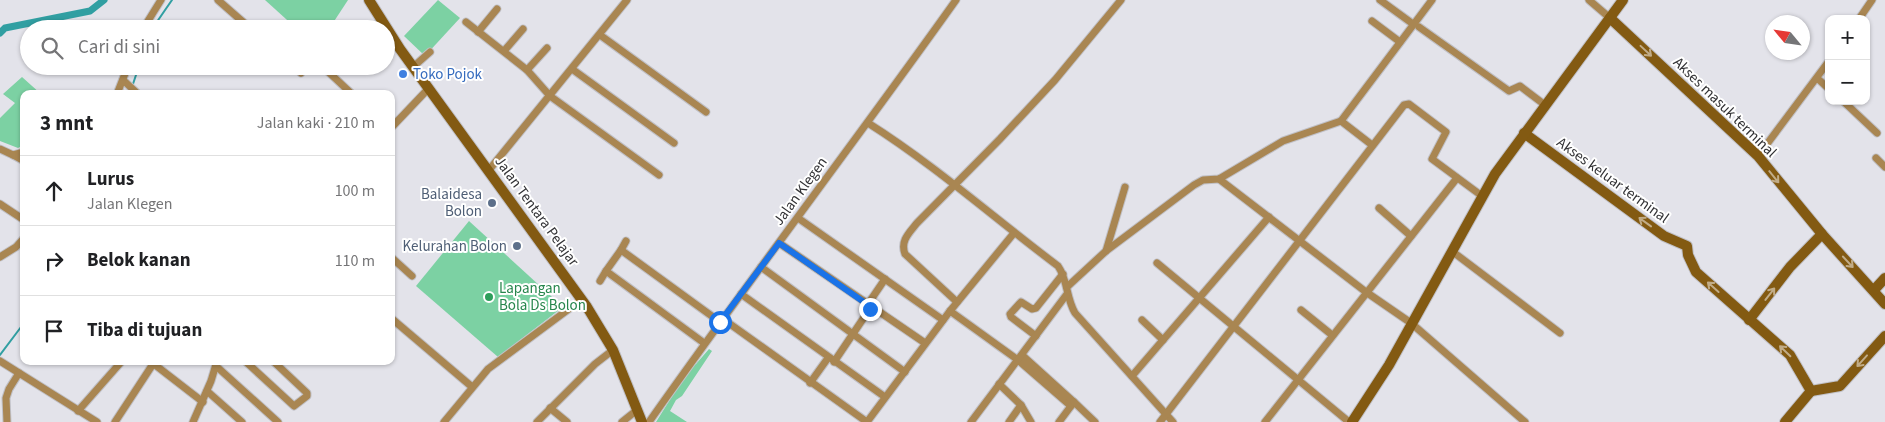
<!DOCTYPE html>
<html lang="id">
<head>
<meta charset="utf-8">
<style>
	:root { --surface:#fff; --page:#f2f2f2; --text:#202124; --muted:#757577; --line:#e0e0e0 }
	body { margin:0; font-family:"Source Sans 3",sans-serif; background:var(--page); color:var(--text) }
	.controls { position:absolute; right:15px; top:15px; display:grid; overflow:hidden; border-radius:10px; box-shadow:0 1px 4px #0004 }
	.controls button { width:45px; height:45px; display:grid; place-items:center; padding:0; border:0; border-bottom:1px solid var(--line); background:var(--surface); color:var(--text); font:25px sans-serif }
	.compass { position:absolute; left:1765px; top:15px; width:45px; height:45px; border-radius:50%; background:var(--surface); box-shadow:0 1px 4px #0004; rotate:299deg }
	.stop { position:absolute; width:15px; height:15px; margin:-11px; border:4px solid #1a73e8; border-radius:50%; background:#fff }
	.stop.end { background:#1a73e8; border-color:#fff; box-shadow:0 1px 5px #0008 }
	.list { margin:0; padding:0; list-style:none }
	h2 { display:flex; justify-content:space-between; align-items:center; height:65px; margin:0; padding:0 20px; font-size:21px }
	h2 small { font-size:16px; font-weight:400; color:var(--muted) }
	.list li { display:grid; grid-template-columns:32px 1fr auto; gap:15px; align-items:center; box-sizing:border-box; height:70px; padding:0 20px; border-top:1px solid var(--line) }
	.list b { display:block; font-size:19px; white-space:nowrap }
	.list p { margin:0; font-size:16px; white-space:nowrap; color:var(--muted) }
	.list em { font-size:16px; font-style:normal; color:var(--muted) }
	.icon { flex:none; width:28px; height:28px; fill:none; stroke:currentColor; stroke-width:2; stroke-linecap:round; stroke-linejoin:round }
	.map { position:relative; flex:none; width:1885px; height:422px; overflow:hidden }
	.search { position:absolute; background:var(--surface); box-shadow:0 1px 4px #0004; left:20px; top:20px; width:375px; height:55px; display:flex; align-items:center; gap:12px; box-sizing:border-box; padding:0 18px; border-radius:28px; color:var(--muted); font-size:19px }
	.panel { position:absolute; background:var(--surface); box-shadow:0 1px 4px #0004; left:20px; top:90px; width:375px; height:275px; border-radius:10px }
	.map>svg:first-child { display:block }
	.green { fill:#7cd1a3 }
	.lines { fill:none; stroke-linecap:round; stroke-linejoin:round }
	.stream { stroke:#319fa2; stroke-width:2 }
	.canal { stroke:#319fa2; stroke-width:7 }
	.street-casing { stroke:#c0c0c6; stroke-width:9 }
	.secondary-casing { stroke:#c0c0c6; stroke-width:12 }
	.street { stroke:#a98652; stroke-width:7 }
	.secondary { stroke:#835a12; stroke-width:10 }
	.oneway { stroke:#c1ac88 }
	.route { stroke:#1a73e8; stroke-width:6 }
	.shop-dot { fill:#3f7fe0; stroke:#fff; stroke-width:2 }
	.service-dot { fill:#5c6f8a; stroke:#fff; stroke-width:2 }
	.leisure-dot { fill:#2e9e5b; stroke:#fff; stroke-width:2 }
	.labels { text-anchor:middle; stroke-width:4; stroke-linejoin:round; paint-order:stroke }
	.shop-label { font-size:15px; fill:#366cbe; stroke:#fff; text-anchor:start }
	.street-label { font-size:15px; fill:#323235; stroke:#fff }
	.service-label { font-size:15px; fill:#4e5e75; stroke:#fff; text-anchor:end }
	.leisure-label { font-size:15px; fill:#27864d; stroke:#fff; text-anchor:start }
</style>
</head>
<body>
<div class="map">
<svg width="1885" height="422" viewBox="0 0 1885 422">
	<rect width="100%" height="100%" fill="#e3e3ea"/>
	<g class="green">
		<polygon points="265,0 348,0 329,29 297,29"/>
		<polygon points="438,0 460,18 425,56 404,36"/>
		<polygon points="22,77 41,94 24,94 24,145 18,148 0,141 0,118 15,103 3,94"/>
		<polygon points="469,221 563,307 498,357 416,286"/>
		<polygon points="709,349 712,351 682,396 676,400 670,411 687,422 656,422 691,366 696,364"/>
	</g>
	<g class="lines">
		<g class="stream">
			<polyline points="152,29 172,0"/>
			<polyline points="132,87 139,66"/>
			<polyline points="0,355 24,323"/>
		</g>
		<polyline class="canal" points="0,33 5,28 90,11 104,0"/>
		<g class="street-casing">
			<g id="street">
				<polyline points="218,0 251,29"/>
				<polyline points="1380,0 1413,24"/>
				<polyline points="1589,0 1610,18"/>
				<polyline points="1859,19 1872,0"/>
				<polyline points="1372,21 1400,42"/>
				<polyline points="466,22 527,70 550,96 659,175"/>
				<polyline points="1419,27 1509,91 1520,86 1545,105"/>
				<polyline points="143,29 161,0"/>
				<polyline points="478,32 497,9"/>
				<polyline points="600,35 706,112"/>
				<polyline points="504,51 523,29"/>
				<polyline points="294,66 301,73"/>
				<polyline points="322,66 352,94"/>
				<polyline points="413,67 430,52"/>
				<polyline points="572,69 674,143"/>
				<polyline points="527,70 547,48"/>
				<polyline points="1817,78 1829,89"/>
				<polyline points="123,80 138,94"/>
				<polyline points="117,94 128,66"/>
				<polyline points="1843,101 1877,133"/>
				<path d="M868 123C936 166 994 218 1058 266 1068 280 1066 298 1075 313L1173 422"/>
				<polyline points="391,128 429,88"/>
				<polyline points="1372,145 1341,121 1432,0"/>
				<polyline points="0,149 13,155 24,152"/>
				<polyline points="13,155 24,161"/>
				<polyline points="1758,156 1829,61"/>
				<polyline points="1876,158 1885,167"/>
				<polyline points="489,170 627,0"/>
				<polyline points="1219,179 1366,292 1411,323 1525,422"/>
				<polyline points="0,204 24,220"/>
				<polyline points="1379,208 1411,236"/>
				<polyline points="798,218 943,320"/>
				<polyline points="779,243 925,343"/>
				<polyline points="621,250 626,241"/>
				<polyline points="1106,251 1125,187"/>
				<polyline points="1453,252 1560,333"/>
				<polyline points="0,257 16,247 24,238"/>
				<polyline points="391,257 412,276"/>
				<polyline points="1157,263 1349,422"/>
				<polyline points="761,267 905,372"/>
				<polyline points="600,281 606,271"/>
				<polyline points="1067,287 1106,251 1194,185 1203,180 1219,179 1283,141 1341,121"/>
				<polyline points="741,294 885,397"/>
				<path d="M957 302 905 254C900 241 909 233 917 223L1000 139 1055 80 1121 0"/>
				<polyline points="868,304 885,279"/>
				<polyline points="1301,310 1332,335"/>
				<polyline points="950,311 1018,360 1071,406"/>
				<polyline points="391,318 471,386"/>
				<polyline points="723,319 867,422"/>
				<polyline points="1142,320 1163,340"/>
				<polyline points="1036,336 1011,317 1010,314 1021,302 1032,309 1036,308 1063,274"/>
				<polyline points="704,343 606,271 621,250 720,322"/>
				<polyline points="1022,355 1074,402 1059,422"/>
				<polyline points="0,361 97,422"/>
				<polyline points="150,361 203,402"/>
				<polyline points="245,361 294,406 307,396 307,393 273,361"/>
				<polyline points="834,362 871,307"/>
				<polyline points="216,366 278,422"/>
				<polyline points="1132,376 1269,217"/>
				<polyline points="810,383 828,358"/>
				<polyline points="999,384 1021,405"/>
				<polyline points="207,391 242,422"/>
				<polyline points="1074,402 1095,422"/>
				<polyline points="550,408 567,422"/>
				<polyline points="78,411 122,361"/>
				<polyline points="7,422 6,398 9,389 19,373"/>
				<polyline points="115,422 153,364"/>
				<polyline points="193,422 211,381 217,361"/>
				<polyline points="444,422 488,369 581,300"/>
				<polyline points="537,422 595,364 613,350"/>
				<polyline points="622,422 637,410"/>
				<path d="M649 422C749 280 855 142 956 0"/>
				<polyline points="867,422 950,311 1014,233"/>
				<polyline points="971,422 1067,294"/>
				<polyline points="1009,422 1021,405 1031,422"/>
				<polyline points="1160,422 1404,105 1409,104 1446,132 1432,159 1482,196"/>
				<polyline points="1265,422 1457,178"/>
			</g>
		</g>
		<g class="secondary-casing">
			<g id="secondary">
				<polyline points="369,0 400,49 587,307 613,350 642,422"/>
				<polyline points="1610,18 1758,156 1822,234 1885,304"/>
				<polyline points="1524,133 1664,236 1687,246 1688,255 1696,272 1790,355 1811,391"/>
				<polyline points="1874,290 1885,278"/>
				<polyline points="1749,320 1790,267 1822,234"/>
				<polyline points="1811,391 1840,386 1885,336"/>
				<polyline points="1352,422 1389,365 1495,174 1623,0"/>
				<polyline points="1785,422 1811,391"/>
			</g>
		</g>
		<use href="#street" class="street"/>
		<use href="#secondary" class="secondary"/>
	</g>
	<defs><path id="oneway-shaft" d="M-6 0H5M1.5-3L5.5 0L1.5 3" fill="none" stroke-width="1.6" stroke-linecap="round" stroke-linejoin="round" transform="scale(1.25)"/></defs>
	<g class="oneway">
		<use href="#oneway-shaft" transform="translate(1646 51) rotate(43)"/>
		<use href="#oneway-shaft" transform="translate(1774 177) rotate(51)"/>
		<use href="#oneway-shaft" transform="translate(1645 222) rotate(-144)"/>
		<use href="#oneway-shaft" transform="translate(1848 262) rotate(47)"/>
		<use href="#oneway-shaft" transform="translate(1713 287) rotate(-138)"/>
		<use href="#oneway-shaft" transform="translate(1770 294) rotate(-52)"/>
		<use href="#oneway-shaft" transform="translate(1785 351) rotate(-136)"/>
		<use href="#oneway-shaft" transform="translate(1862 361) rotate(132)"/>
	</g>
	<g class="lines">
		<polyline class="route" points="720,322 779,243 871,307 870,309"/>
	</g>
	<circle class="shop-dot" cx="403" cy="74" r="5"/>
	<g class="service-dot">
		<circle cx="492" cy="203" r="5"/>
		<circle cx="517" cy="246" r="5"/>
	</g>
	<circle class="leisure-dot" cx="489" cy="297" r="5"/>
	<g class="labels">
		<g class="shop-label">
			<text x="413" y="79">Toko Pojok</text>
		</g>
		<g class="street-label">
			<text transform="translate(1725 107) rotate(44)" y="5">Akses masuk terminal</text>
			<text transform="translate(1613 180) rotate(36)" y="5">Akses keluar terminal</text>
			<text transform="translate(800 191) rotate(-54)" y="5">Jalan Klegen</text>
			<text transform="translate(537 211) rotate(54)" y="5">Jalan Tentara Pelajar</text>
		</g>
		<g class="service-label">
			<text x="482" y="199">Balaidesa<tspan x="482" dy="17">Bolon</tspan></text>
			<text x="507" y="251">Kelurahan Bolon</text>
		</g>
		<g class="leisure-label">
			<text x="499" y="293">Lapangan<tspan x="499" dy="17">Bola Ds Bolon</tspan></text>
		</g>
	</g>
</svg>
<div class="controls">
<button>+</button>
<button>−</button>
</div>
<svg class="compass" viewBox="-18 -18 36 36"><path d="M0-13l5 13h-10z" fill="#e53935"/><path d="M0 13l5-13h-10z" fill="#757577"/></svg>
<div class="stop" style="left:720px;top:322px"></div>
<div class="stop end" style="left:870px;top:309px"></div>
<div class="search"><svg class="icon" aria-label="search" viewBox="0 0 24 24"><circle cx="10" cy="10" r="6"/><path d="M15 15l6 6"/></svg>Cari di sini</div>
<section class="panel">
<h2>3 mnt<small>Jalan kaki · 210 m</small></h2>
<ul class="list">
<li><svg class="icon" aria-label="ahead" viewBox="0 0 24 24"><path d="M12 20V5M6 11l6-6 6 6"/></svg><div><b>Lurus</b><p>Jalan Klegen</p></div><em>100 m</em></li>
<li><svg class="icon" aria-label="right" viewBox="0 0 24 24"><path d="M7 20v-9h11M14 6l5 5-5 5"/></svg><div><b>Belok kanan</b></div><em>110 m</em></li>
<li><svg class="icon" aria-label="arrive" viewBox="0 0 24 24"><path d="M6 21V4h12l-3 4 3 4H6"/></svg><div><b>Tiba di tujuan</b></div></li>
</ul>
</section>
</div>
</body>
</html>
